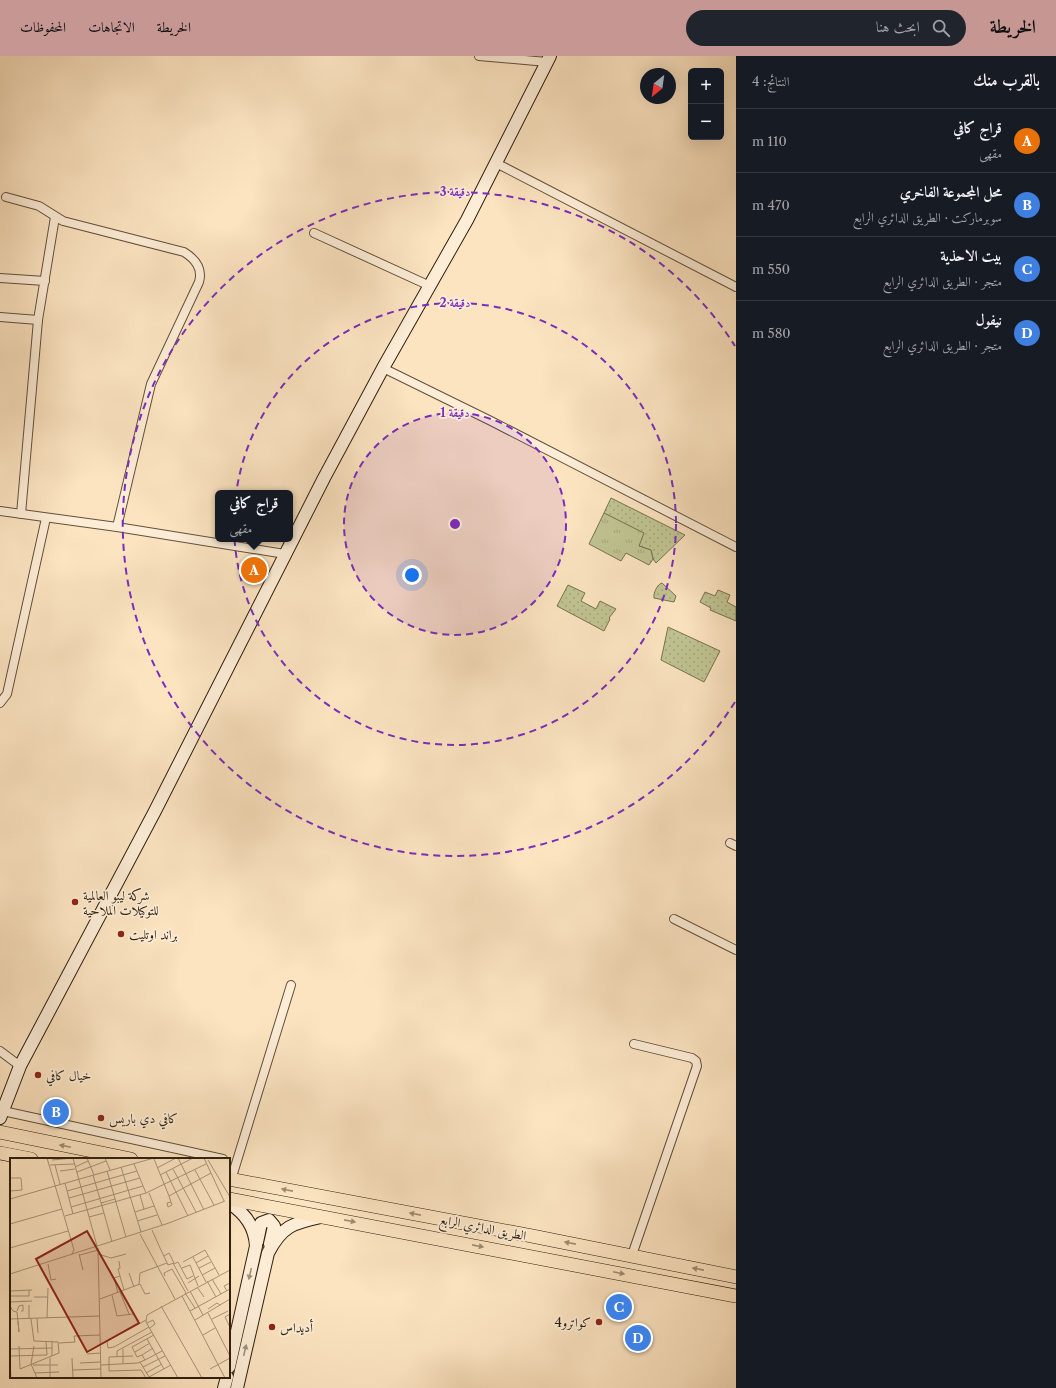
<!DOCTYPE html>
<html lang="ar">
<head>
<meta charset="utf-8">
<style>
	:root { --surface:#171b24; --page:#20242c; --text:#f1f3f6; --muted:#9ea1a6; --line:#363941; --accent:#c59692 }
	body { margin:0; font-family:"Libre Caslon Text",Amiri,serif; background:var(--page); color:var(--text); direction:rtl }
	.controls { position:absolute; right:12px; top:12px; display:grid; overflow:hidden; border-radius:6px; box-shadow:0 4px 16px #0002 }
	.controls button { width:36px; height:36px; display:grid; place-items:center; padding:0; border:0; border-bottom:1px solid var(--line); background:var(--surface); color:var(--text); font:20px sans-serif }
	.compass { position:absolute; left:640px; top:12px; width:36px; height:36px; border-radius:50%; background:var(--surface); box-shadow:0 4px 16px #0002; rotate:209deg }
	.you { position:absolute; left:412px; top:519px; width:14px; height:14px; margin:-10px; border:3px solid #fff; border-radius:50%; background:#1a73e8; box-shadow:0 0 0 6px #1a73e833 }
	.badge { display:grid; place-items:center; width:26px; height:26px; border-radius:50%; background:var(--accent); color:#fff; font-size:13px; font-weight:700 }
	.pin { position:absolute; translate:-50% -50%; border:2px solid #fff; box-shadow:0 1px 4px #0006 }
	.popup { position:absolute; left:215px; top:434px; width:78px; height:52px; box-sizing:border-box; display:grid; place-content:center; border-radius:6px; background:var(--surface); filter:drop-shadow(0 1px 3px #0005); font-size:13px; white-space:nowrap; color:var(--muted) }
	.popup b { font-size:15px; color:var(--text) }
	.popup::after { content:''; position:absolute; left:50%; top:100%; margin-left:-8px; border:8px solid transparent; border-top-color:var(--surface) }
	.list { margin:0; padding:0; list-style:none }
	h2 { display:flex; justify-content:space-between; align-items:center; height:52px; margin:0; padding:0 16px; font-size:17px }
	h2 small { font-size:13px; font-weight:400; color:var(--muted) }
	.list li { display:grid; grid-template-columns:26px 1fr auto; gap:12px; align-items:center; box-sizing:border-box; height:64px; padding:0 16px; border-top:1px solid var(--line) }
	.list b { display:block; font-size:15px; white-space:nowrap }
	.list p { margin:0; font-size:13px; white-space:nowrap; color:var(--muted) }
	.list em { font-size:13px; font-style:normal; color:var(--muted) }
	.icon { flex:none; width:22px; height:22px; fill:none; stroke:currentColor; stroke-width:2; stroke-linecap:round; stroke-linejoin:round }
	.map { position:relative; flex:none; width:736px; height:1332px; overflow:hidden; direction:ltr }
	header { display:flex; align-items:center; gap:24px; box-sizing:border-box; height:56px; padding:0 20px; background:var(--accent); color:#111 }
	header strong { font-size:19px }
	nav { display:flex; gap:22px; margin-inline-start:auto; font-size:14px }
	.search { width:280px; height:36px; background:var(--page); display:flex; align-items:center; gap:10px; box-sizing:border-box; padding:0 14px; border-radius:22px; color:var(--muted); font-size:15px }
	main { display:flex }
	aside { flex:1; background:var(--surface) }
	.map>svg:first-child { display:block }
	.grass { fill:url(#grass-dots); stroke:#777250 }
	.park { fill:url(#park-tufts); stroke:#777250 }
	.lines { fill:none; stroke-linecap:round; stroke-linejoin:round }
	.street-casing { stroke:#62503a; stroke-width:10 }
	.secondary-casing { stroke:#2e1f0d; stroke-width:14 }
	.primary-casing { stroke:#2e1f0d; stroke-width:14 }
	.street { stroke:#fdedd7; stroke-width:8 }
	.secondary { stroke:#fdedd7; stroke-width:12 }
	.primary { stroke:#fce4c1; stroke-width:13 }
	.oneway { fill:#9f8b70 }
	.oneway2 { fill:#a0907c }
	.ring { fill:none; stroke:#7b2cbf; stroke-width:2; stroke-dasharray:7 5 }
	.poi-dot { fill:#8f2418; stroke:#fdedd7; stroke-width:1.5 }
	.labels { text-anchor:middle; stroke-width:3.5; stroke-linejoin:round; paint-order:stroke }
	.poi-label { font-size:13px; fill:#2e1f0d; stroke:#fdedd7; text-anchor:start }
	.street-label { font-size:13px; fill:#2e1f0d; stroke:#fdedd7 }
	.inset-road { fill:none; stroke:#aa9579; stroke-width:1 }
	.view { fill:#8f2418; fill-opacity:0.15; stroke:#8f2418; stroke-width:2 }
	.inset-edge { fill:none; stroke:#2e1f0d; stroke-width:2 }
	.centre { fill:#7b2cbf; stroke:#fdedd7; stroke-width:2 }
	.ring-label { font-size:12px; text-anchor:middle; font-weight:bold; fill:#7b2cbf; stroke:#fdedd7; stroke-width:3.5; stroke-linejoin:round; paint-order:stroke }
</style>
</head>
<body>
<header>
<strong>الخريطة</strong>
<div class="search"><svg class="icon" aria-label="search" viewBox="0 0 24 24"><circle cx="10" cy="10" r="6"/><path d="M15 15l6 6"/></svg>ابحث هنا</div>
<nav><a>الخريطة</a><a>الاتجاهات</a><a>المحفوظات</a></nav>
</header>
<main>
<aside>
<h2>بالقرب منك<small>النتائج: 4</small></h2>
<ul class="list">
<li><span class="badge" style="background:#e8710a">A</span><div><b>قراج كافي</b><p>مقهى</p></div><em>110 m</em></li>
<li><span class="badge" style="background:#3f7fe0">B</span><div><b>محل المجموعة الفاخري</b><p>سوبرماركت · الطريق الدائري الرابع</p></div><em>470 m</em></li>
<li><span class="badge" style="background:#3f7fe0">C</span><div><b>بيت الاحذية</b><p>متجر · الطريق الدائري الرابع</p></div><em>550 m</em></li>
<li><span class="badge" style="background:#3f7fe0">D</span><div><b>نيفول</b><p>متجر · الطريق الدائري الرابع</p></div><em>580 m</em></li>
</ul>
</aside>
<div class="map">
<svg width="736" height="1332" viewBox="0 0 736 1332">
	<defs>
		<pattern id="grass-dots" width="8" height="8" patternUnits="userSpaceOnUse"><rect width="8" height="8" fill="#c0c492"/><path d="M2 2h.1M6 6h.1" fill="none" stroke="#a5a87d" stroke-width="1.8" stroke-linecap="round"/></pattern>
		<pattern id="park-tufts" width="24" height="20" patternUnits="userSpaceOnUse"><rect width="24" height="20" fill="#c0c492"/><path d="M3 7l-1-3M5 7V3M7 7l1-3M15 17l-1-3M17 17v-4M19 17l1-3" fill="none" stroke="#a5a87d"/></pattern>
	</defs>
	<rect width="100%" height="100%" fill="#fce4c1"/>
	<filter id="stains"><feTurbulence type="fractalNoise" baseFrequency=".005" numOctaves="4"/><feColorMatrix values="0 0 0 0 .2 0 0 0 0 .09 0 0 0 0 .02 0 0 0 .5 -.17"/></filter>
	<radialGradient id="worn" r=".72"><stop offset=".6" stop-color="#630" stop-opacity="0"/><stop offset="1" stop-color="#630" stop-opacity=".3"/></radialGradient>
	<g class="grass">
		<polygon points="611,442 685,479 656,507 653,503 651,494 639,490 604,457"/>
		<path d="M662 527 676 540 674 546 654 542C653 538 657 528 662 527Z"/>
		<polygon points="568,529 585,537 581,545 596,553 600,545 616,553 609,562 610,563 604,575 557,550"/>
		<polygon points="718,534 730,539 727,546 736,551 736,565 710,554 711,552 700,546 705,536 715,540"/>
		<polygon points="668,571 720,595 704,626 661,604"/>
	</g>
	<polygon class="park" points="604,457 644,477 639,490 651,494 653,503 649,509 626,497 621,505 589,488"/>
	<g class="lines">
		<g class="street-casing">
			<g id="street">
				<polyline points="479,0 547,6"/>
				<polyline points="496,107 736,231"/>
				<path d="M6 141 39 150 63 165 184 196C195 203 203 212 199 226L151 328 117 471"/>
				<polyline points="314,177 430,230"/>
				<polyline points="0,222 45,225"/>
				<polyline points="0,261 38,264"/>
				<polyline points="383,312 491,365 736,491"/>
				<polyline points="0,455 117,471 285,498"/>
				<polyline points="21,458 38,264 55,161"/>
				<polyline points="0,647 7,638 46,462"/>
				<polyline points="730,787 736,790"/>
				<polyline points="674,863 736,894"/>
				<polyline points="0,995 20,1010"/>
				<polyline points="3,1055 223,1103"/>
				<polyline points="231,1124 291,929"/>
				<polyline points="632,1199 697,1010 696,1005 692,1002 634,988"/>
			</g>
		</g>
		<g class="secondary-casing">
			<g id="secondary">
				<polyline points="0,1062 20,1010 155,755 324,422 383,312 467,164 550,0"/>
				<path d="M229 1147C245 1157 255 1171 256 1190L229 1311"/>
				<polyline points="257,1186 261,1167 269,1164 274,1170 270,1188"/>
				<polyline points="224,1332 227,1321"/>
				<path d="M237 1332 268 1197C282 1170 293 1167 321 1161"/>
			</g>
		</g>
		<g class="primary-casing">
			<g id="primary">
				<polyline points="0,1076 131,1103"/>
				<polyline points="0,1097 31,1103"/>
				<polyline points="229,1123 532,1180 736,1221"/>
				<polyline points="229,1143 736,1240"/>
			</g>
		</g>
		<use href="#street" class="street"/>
		<use href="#secondary" class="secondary"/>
		<use href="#primary" class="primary"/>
	</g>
	<defs><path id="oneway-solid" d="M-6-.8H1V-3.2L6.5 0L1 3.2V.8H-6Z"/></defs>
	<g class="oneway">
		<use href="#oneway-solid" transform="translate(65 1090) rotate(-168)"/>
		<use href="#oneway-solid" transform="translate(287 1134) rotate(-169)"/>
		<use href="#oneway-solid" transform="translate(415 1158) rotate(-169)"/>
		<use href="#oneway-solid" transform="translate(350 1165) rotate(11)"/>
		<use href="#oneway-solid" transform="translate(570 1187) rotate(-169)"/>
		<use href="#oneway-solid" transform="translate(478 1190) rotate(11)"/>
		<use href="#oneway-solid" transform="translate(698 1213) rotate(-169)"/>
		<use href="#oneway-solid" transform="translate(619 1217) rotate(12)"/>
	</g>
	<g class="oneway2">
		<use href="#oneway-solid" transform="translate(250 1218) rotate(103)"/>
		<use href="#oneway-solid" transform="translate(245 1294) rotate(-77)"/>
	</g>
	<circle cx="455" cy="468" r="111" fill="#7b2cbf" fill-opacity=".12"/>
	<g class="ring">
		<circle cx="455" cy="468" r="111"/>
		<circle cx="455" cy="468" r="221"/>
		<path d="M735 646A332 332 0 1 1 735 290"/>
	</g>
	<g class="poi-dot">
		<circle cx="75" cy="846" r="4"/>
		<circle cx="121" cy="878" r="4"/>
		<circle cx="38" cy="1019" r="4"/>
		<circle cx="101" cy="1062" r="4"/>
		<circle cx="599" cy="1266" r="4"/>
		<circle cx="272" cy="1271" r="4"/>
	</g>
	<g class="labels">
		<g class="poi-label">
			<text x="83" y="844">شركة ليبو العالمية<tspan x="83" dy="15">للتوكيلات الملاحية</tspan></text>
			<text x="129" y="883">براند اوتليت</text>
			<text x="46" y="1024">خيال كافي</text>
			<text x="109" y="1067">كافي دي باريس</text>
			<text x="591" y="1271" text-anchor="end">كواترو4</text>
			<text x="280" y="1276">أديداس</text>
		</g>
		<g class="street-label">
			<text transform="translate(483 1171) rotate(11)" y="5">الطريق الدائري الرابع</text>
		</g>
	</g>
	<g transform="translate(10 1102)">
		<rect width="220" height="220" fill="#fce4c1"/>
		<path class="inset-road" d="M37 0 64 92 62 96M63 0 87 88M77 0 84 17M95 0 100 12M168 0 194 52M194 0 214 43M144 1 159 38 201 15M42 2 63 0M198 2 220 39M124 6 136 35M40 7 64 6M45 7 50 26M65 9 78 3M111 9 131 74M147 10 166 0M163 11 186 54M185 12 204 47M50 13 65 11M97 13 116 79M67 14 96 3M156 14 178 58M150 17 183 0M0 20H11L12 32 0 33M55 25 63 56M45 28 144 0M57 33 127 13M139 35 152 67M130 37 134 51M159 38 162 47 158 49 157 45 161 44M59 40 130 20M0 41 45 28M91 45 105 41M61 49 133 28M125 54 144 48M94 55 102 84M55 58 136 35 196 6M79 59 94 55 83 17M127 63 147 57M0 66 52 51M142 72 150 90 158 107 164 105 159 95 154 98M130 76 165 141M0 90 58 73M88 90 91 220M69 96 73 112M88 96 101 100 116 96M70 97 88 92M183 99 196 124M109 103 110 110 108 111 114 132M173 104 195 92 209 117M163 105 178 133M186 105 198 98M38 106 41 122 46 121M164 106 168 104 177 121 183 118M172 110 180 107 188 128M189 110 201 104M119 115 124 129M0 116 159 65 215 43M192 117 205 110M155 118 154 115 162 111 176 135M202 121 211 136M197 123 206 139M178 125 189 118M129 126 130 115 157 105M187 129 194 139M0 133 22 132M180 133 193 157M217 133 214 128 220 125M110 134 119 156M108 135 104 120 110 118M175 135 185 150M102 137 107 158 123 156M0 138H19V132M172 138 215 220M24 139H37M90 141 130 126 135 136 140 135M0 144 22 143M19 147V161M0 148 3 153 7 154 9 174 8 163M151 148 192 220M198 151 207 145 210 147M7 153 9 148 13 147V153H11M180 153 220 131M198 155 220 198M220 156 215 159 220 169M27 160 28 175M37 160 38 130M0 161 90 158M202 161 218 153M136 162 97 183 98 190 104 189 139 169M185 162 220 141M137 165 143 162 145 166 140 170M193 177 205 170M137 181 154 211M36 184 37 197M42 184V198M49 185 65 184 64 178 90 177M9 188 10 211 49 195 48 184 24 183 21 161M24 188 21 206 27 220M0 191 42 190M113 191V205M125 194 140 185M77 196 91 195M132 197 143 190M0 198 37 197M107 198V193L142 174M123 198 99 199V213L131 212 136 220M40 200V220M62 200 63 220M135 202 152 193M0 203 1 220M130 204 139 219 161 207M70 205 91 204M23 207H48M91 207 128 205 135 202 132 197 127 199 122 189 144 177M133 209 155 198M200 211 220 200M63 212 91 211M25 215 49 214M136 215 152 206M168 220 136 164 137 157 220 112"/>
		<path class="view" d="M77 73 129 165 77 194 26 101Z"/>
		<rect width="220" height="220" class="inset-edge"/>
	</g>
	<circle cx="455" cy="468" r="6" class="centre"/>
	<g class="ring-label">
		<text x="455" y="140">3 دقيقة</text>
		<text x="455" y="251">2 دقيقة</text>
		<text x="455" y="361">1 دقيقة</text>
	</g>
	<rect width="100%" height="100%" filter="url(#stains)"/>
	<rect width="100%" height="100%" fill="url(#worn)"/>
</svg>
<div class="controls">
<button>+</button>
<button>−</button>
</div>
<svg class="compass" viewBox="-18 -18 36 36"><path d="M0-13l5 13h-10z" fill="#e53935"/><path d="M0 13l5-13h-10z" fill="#9ea1a6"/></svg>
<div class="you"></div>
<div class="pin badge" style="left:254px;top:514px;background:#e8710a">A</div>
<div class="popup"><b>قراج كافي</b>مقهى</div>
<div class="pin badge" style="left:56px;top:1056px;background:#3f7fe0">B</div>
<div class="pin badge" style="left:619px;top:1251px;background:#3f7fe0">C</div>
<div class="pin badge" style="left:638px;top:1282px;background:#3f7fe0">D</div>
</div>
</main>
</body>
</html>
